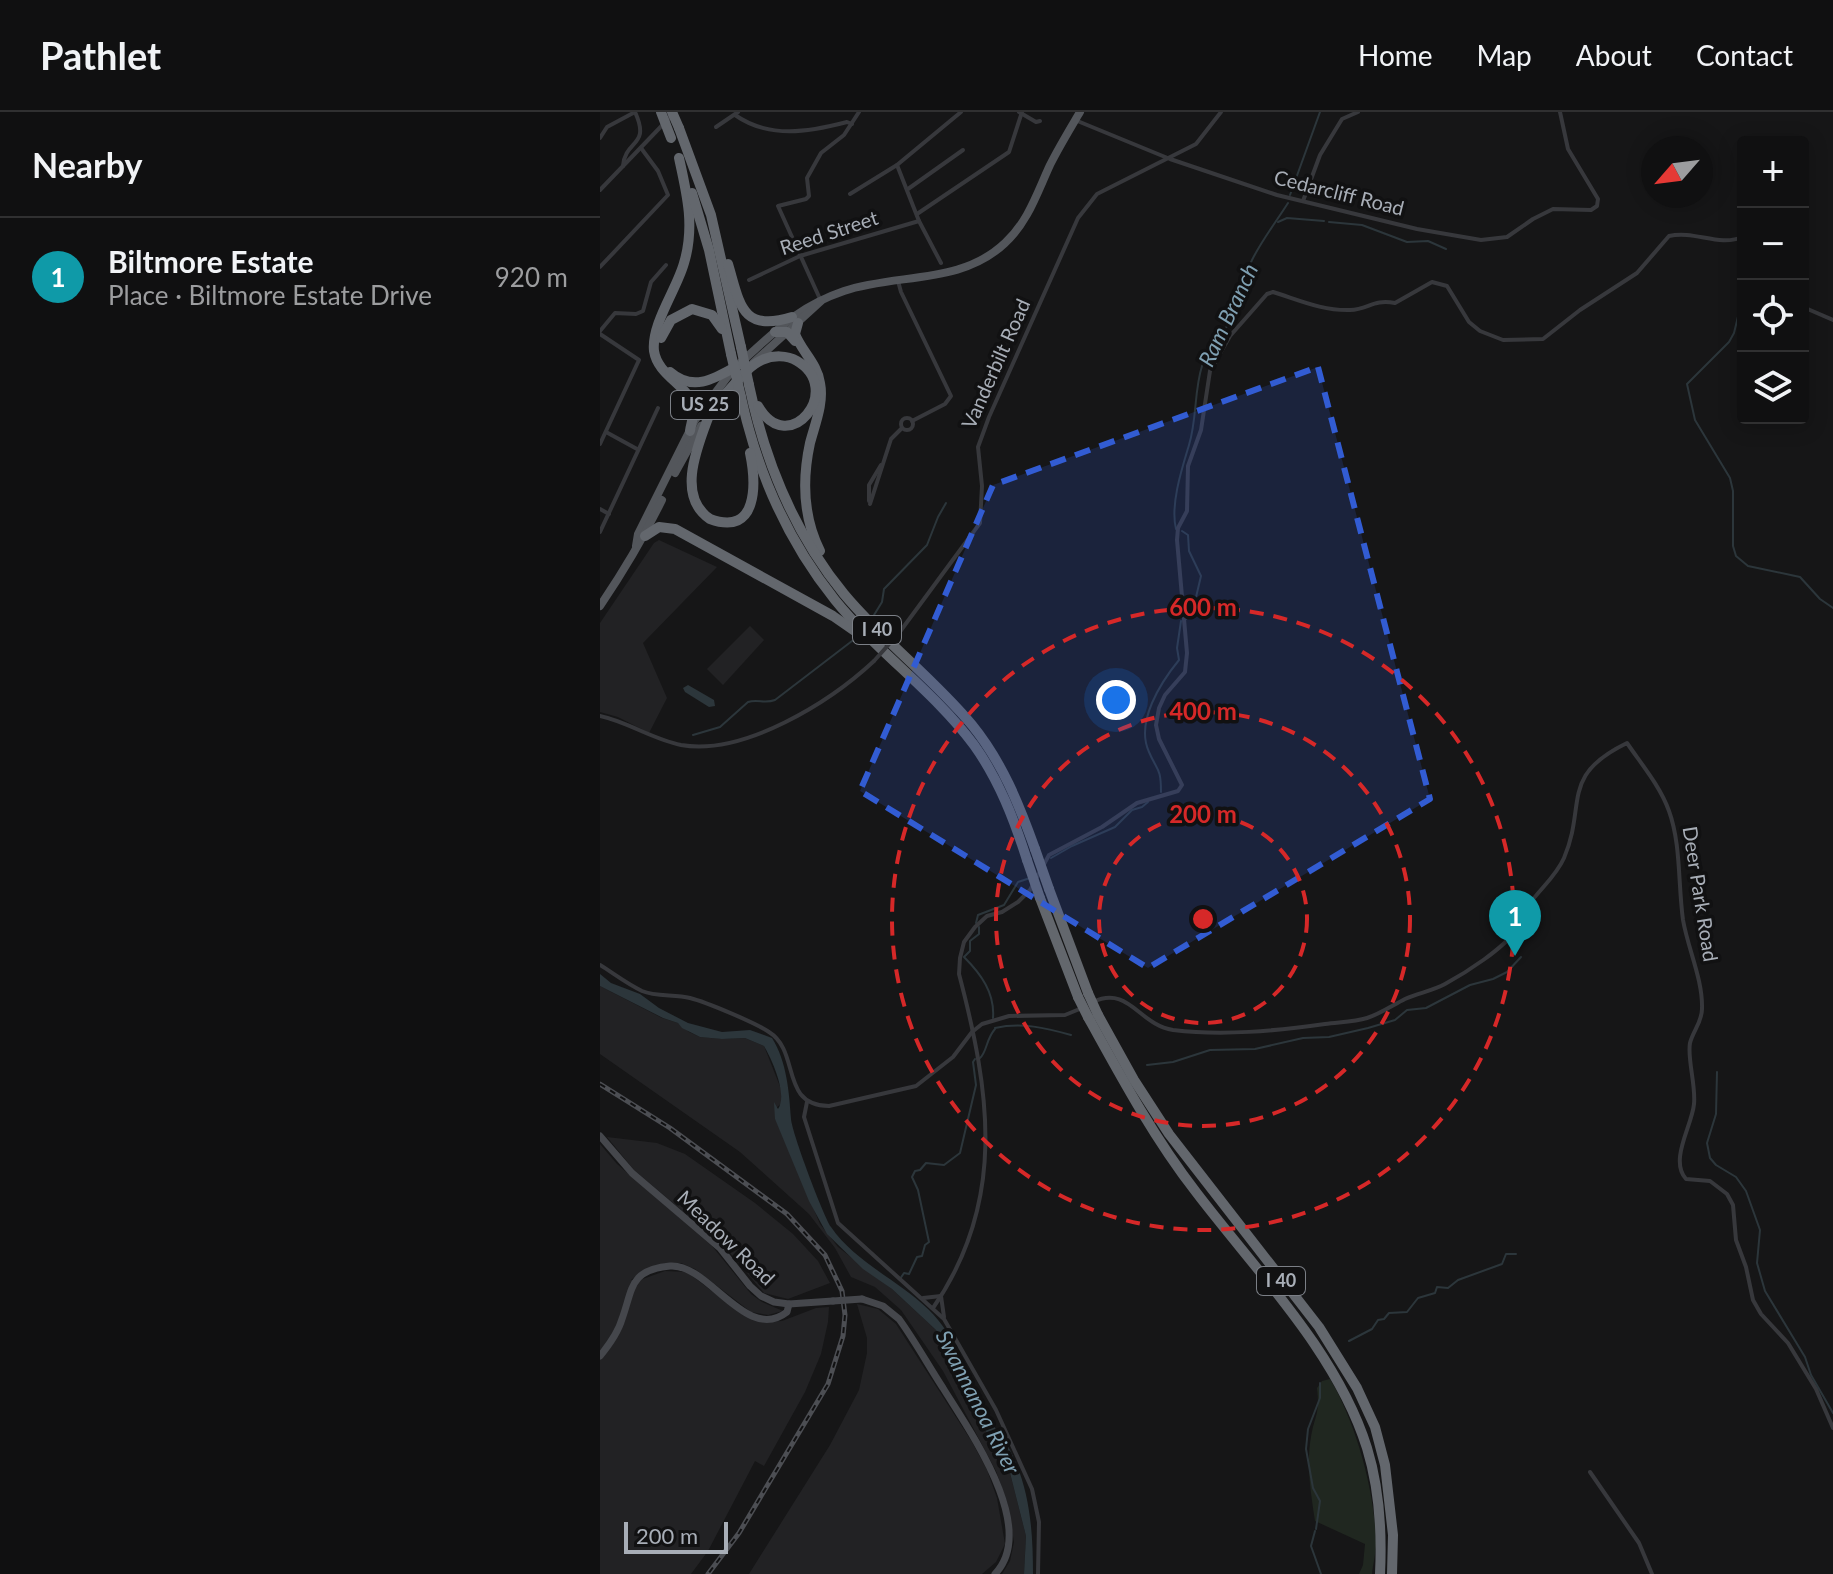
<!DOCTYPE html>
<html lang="en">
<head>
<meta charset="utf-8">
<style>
	:root { --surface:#101011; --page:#1e1e1f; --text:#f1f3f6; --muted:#9c9d9f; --line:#303031; --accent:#ea580c }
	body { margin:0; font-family:Lato,sans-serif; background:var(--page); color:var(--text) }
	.controls { position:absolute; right:24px; top:24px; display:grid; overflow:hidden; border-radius:8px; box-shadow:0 4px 20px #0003 }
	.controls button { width:72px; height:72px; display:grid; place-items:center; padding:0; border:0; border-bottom:2px solid var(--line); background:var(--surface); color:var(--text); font:40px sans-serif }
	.compass { position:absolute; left:1041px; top:24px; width:72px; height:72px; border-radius:50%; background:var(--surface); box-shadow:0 4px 20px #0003; rotate:242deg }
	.scale { position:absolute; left:24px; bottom:20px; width:104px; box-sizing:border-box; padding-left:8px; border:4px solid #a8aeb7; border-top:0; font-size:22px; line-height:28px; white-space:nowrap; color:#a8aeb7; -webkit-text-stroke:6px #111112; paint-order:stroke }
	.you { position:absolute; left:516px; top:588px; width:28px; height:28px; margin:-20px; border:6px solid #fff; border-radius:50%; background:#1a73e8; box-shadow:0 0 0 12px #1a73e833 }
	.badge { display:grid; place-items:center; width:52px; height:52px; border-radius:50%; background:var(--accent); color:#fff; font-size:26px; font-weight:700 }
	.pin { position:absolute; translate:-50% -66px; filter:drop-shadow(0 2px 4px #0008) }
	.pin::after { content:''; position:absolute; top:42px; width:28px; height:24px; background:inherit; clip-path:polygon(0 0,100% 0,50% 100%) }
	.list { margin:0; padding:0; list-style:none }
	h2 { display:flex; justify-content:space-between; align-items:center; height:104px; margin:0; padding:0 32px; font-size:34px }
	h2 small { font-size:26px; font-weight:400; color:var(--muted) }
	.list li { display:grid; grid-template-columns:52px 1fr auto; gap:24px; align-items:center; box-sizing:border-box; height:120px; padding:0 32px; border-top:2px solid var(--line) }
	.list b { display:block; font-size:30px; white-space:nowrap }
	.list p { margin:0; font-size:26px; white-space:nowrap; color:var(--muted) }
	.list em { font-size:26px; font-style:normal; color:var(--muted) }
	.icon { flex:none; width:44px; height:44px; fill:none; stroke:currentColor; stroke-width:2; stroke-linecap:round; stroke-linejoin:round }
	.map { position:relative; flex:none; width:1233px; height:1462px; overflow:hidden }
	header { display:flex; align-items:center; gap:48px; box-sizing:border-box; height:112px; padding:0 40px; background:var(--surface); border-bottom:2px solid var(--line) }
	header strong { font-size:38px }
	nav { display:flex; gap:44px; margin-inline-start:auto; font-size:28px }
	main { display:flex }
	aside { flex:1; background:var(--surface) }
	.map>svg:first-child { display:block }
	.built { fill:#222224 }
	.green { fill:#202720 }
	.water { fill:#2c363b }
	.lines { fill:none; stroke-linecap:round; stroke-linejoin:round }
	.stream { stroke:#2c363b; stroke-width:2 }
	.street { stroke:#37383c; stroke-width:4 }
	.secondary { stroke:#45474c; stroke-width:7 }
	.primary { stroke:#53565b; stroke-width:8 }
	.highway { stroke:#63676d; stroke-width:10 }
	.rail-casing { stroke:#4c4e53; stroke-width:5 }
	.rail { stroke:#111112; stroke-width:2; stroke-dasharray:6; stroke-linecap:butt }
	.street-bridge { stroke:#37383c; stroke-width:4 }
	.secondary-bridge { stroke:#45474c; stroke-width:7 }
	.highway-bridge { stroke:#63676d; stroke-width:10 }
	.marked { fill:#325cd3; fill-opacity:0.2; stroke:#325cd3; stroke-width:6; stroke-dasharray:16 10; stroke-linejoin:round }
	.ring { fill:none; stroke:#d62828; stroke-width:4; stroke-dasharray:14 10 }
	.labels { text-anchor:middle; stroke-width:7; stroke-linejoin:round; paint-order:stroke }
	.shield { fill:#111112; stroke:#7b7f86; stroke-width:2 }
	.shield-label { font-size:18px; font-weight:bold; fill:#a8aeb7 }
	.street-label { font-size:20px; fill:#a8aeb7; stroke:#111112 }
	.water-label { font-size:22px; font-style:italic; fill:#7fa0b2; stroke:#111112 }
	.centre { fill:#d62828; stroke:#111112; stroke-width:4 }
	.ring-label { font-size:24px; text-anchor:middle; font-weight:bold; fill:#d62828; stroke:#111112; stroke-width:7; stroke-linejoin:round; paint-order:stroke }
</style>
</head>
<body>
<header>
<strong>Pathlet</strong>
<nav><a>Home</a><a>Map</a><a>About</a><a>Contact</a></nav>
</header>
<main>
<aside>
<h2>Nearby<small></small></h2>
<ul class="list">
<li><span class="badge" style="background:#0f9aa8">1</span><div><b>Biltmore Estate</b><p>Place · Biltmore Estate Drive</p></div><em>920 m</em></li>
</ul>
</aside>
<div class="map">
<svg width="1233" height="1462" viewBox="0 0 1233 1462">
	<rect width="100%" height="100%" fill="#161617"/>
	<g class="built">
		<polygon points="59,428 117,455 43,531 67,586 49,621 18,605 0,600 0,511 54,431"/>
		<polygon points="150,514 164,528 123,573 107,557"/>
		<polygon points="0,874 62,906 78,911 89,920 100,925 122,927 145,926 164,934 181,977 182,991 176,996 175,1006 220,1112 238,1135 292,1177 336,1218 351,1244 370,1295 408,1353 426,1424 424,1462 402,1462 410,1449 414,1430 407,1390 396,1359 343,1259 301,1198 275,1175 251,1165 235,1136 209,1102 140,1040 0,942"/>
		<polygon points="7,1025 57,1031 85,1042 155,1091 193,1122 218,1149 230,1171 188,1187 164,1181 125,1135 34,1058"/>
		<polygon points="0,1032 17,1052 112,1134 151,1182 162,1190 183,1199 168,1203 151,1200 95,1157 81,1151 66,1151 41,1160 31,1168 40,1168 65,1159 87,1160 143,1203 162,1210 182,1209 216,1196 229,1195 228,1210 221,1242 205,1280 164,1354 155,1349 108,1439 91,1462 0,1462"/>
		<polygon points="257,1192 278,1197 296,1212 372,1330 387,1358 397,1386 405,1432 396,1450 382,1462 149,1462 230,1333 259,1278 267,1241 267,1226"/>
	</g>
	<path class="green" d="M730 1267C756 1311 775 1379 776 1431 776 1441 773 1452 772 1462H759L763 1453 765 1432 715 1409C711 1382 706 1352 711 1325 715 1302 720 1303 717 1276L722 1269Z"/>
	<g class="water">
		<polygon points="88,573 114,588 115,594 109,595 85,580 83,576"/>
		<path d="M0 862 11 871 40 882 59 896 88 911 122 920 150 918 172 926C187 950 189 980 191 1007 192 1021 223 1103 231 1115 255 1150 298 1168 328 1197 358 1226 366 1262 383 1297 390 1312 403 1324 410 1338 430 1377 433 1419 433 1462H424L426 1424 408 1353 370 1295 351 1244 336 1218 292 1177 263 1157 227 1122 209 1089 175 1007 174 990 178 997C188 982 172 948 164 934L145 926 122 927 100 925 82 916 78 911 63 906 0 874Z"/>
	</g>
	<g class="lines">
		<g class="stream">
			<polyline points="690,83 720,0"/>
			<polyline points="678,110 687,106 724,109"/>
			<polyline points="729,110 762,113 807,130 828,129 846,137"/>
			<polyline points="1143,184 1134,221 1129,230 1087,272 1095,308 1130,366 1133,379 1133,434 1136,444 1148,454 1200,465 1220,487 1233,496"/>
			<path d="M576 417C570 393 582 356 589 333 597 307 594 279 602 254 608 238 621 227 628 212 637 191 642 168 652 148 662 128 676 110 688 91"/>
			<polyline points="582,419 588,423 589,439 601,464 592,502 586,507"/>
			<polyline points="274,503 282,490 284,477 327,433 338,405 346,391"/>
			<path d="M93 623 120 615 148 590C158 587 165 592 175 588L252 529"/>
			<path d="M561 680C561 655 557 659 549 640 535 610 561 570 579 548L577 536 581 509"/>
			<polyline points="451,746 472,734 515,715 532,698 542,695 548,690"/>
			<polyline points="376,811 378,803 404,793 418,770 430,766"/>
			<path d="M379 815V822L370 829V839L364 845C381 862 395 881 393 906"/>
			<path d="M395 916C422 910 446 916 471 923"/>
			<path d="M380 946C387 940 386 927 395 917"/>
			<polyline points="547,953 573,950 610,938 655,937 703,926 729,925 768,916 795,908 807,898 826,896 870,873 893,867 907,860 921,845"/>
			<polyline points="1117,960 1116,1002 1107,1031 1110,1046 1116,1053 1136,1065 1146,1079 1160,1118 1157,1151 1165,1179 1205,1245 1211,1263 1233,1301"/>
			<polyline points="300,1167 304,1161 309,1162 317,1145 322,1144 325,1133 329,1130 318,1078 312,1065 315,1059 320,1058 326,1051 344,1053 360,1041 376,973 373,950 375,947"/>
			<polyline points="749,1229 772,1217 778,1208 784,1207 789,1201 807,1200 818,1186 835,1181 837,1175 848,1176 858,1168 902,1152 906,1142 916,1142"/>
			<polyline points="716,1417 720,1389 713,1376 706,1337 708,1317 720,1286 720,1271"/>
			<polyline points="715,1419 711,1434 721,1462"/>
		</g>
		<g class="street">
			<polyline points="419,0 436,10 440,9"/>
			<path d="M135 3C169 27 209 20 247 10L252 12"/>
			<polyline points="475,8 570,47 677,83 817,117 881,128 907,125 933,107 953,97 991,98 997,94 998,87 968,37 960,0"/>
			<polyline points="116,15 138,0"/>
			<polyline points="0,26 7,15 35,0"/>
			<polyline points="297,53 319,109 341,151"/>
			<path d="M23 54C25 27 51 35 35 0"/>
			<polyline points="308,77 363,38"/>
			<polyline points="0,78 73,2"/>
			<polyline points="250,82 297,53 361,0"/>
			<polyline points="703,89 720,43 742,7 758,0"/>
			<polyline points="1203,94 1207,100 1206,111 1203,113"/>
			<polyline points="317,102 409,40 422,0"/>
			<polyline points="0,155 68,83 58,59 41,36"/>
			<polyline points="149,168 200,144 319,109"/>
			<polyline points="298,169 301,180 351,284 345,292 312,309"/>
			<polyline points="220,187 178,94 206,87 209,84 207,66 221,41 244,23 259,0"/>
			<polyline points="1203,195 1233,208"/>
			<polyline points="0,219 15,201 36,202 43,199 51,170 66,153"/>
			<polyline points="0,222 39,248 0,332"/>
			<circle cx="307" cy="312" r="6"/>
			<polyline points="6,320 37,337"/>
			<polyline points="269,389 269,373 281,353"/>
			<polyline points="270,392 291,327 302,316"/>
			<polyline points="0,397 9,402"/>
			<polyline points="0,420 58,296"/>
			<polyline points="299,521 380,411 382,374 378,335 389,305 478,106 497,82 596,32 621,0"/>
			<path d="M0 604C28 610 52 627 81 633 144 644 230 590 274 549"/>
			<path d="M0 853C13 861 27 872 42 879 56 885 75 882 90 886 106 890 156 911 169 920 201 940 179 993 229 994L316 974 353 945 372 920 382 912 409 904 465 903 482 896"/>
			<path d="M493 890C529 873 539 913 573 918 623 924 675 919 725 912 739 910 754 910 767 906 780 902 793 893 805 887 818 881 832 879 845 872 867 860 903 837 917 817 922 808 926 799 931 790 942 775 956 764 964 746 987 692 959 664 1027 631 1042 653 1060 674 1069 699 1081 732 1078 772 1083 808 1088 837 1103 868 1102 897 1102 910 1093 919 1090 931 1087 946 1096 973 1094 992 1092 1014 1069 1048 1086 1067L1110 1069 1127 1082 1133 1093 1136 1128 1146 1155 1153 1188 1161 1202 1188 1231 1216 1277 1233 1316"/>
			<polyline points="207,990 204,1005 238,1111 344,1207 396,1298 432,1377 439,1410 438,1462"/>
			<polyline points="323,1186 341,1184 344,1205"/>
			<path d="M333 1196C407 1089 390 980 359 862L360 846 364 830 375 815 387 804 402 800 418 790 430 778 449 743 502 715 537 691 578 679 582 673 559 627 556 613 559 596 565 583 585 560 587 541 577 428 578 416 587 399 588 354 601 318 610 259 630 224 667 182 673 180C699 188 723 199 750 198 769 197 773 187 795 191L832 170 847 174 869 210 880 219 903 228 943 227 980 198 1037 161 1069 124C1095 118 1118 135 1143 125"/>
			<polyline points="990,1360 1039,1431 1052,1462"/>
		</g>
		<g class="secondary">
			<polyline points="0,1024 32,1061 120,1136 150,1174 161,1184 174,1190 189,1192 233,1189"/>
			<path d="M262 1187 283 1194 299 1207C315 1229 328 1253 343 1276 369 1318 439 1416 395 1462"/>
			<path d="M0 1244C9 1233 18 1221 22 1207 33 1177 29 1158 70 1154 109 1151 146 1232 187 1200L189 1192"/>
		</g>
		<g class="primary">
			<path d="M140 251C176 219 197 195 244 179 297 161 361 173 405 131 428 110 437 81 450 53 459 35 470 17 480 0"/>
			<polyline points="153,251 221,189"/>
			<polyline points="75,361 101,314"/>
			<polyline points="36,434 38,422 95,308 131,260"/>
			<path d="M0 494C23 460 44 425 62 388"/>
		</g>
		<g class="highway">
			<polyline points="79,16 111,103 141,235"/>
			<path d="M79 46C87 82 95 115 84 151 77 177 51 212 54 239 58 264 87 272 93 294 95 302 91 311 90 319"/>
			<polyline points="92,81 109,138 131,242"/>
			<path d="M128 152C140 192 141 221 192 205"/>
			<path d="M198 211 195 222C202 240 217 251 220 271 224 291 215 312 210 331 202 368 203 405 220 439"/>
			<polyline points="175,220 187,220 195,229"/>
			<polyline points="61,226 71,208 92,197 112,203 122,217"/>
			<path d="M70 260C93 280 114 267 137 254"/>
			<path d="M149 273C165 350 194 421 244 482 283 529 333 566 372 613 402 650 419 692 435 737"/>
			<path d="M141 285C157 359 187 428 235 488 277 540 334 579 374 633 399 668 414 707 427 748"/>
			<path d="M117 290C132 278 144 256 162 248 173 243 187 243 197 249 245 277 189 348 158 294"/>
			<path d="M111 298C100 329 74 383 110 407 159 425 156 370 150 341"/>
			<polyline points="45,424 59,415 75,417 233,504 259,522"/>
			<polyline points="449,777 488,881"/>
			<polyline points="440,786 478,885"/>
			<polyline points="498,903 534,968 569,1022 719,1215 757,1276 775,1315 785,1353 793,1423 792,1462"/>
			<path d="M488 905C521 965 554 1026 596 1080 656 1159 737 1240 767 1336 779 1375 782 1421 780 1462"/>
		</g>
		<g class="rail-casing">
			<polyline id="rail" points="0,972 70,1016 187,1102 225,1143 242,1179 245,1203 243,1224 228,1272 139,1421 108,1462"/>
		</g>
		<use href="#rail" class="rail"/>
		<polyline class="street-bridge" points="274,549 299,521"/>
		<polyline class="secondary-bridge" points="233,1189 262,1187"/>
		<g class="highway-bridge">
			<polyline points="61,0 71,26"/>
			<polyline points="72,0 79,16"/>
			<polyline points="141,235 149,273"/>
			<polyline points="131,242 141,285"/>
			<polyline points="435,737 449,777"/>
			<polyline points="427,748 440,786"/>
			<polyline points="488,881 498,903"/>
			<polyline points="478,885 488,905"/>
		</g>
	</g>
	<path class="marked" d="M718 255 830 687 548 856 260 679 393 373Z"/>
	<g class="ring">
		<circle cx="603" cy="807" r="104"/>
		<circle cx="603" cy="807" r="207"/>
		<circle cx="603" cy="807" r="311"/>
	</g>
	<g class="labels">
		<g class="shield">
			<rect x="71" y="279" width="68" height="28" rx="6"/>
			<rect x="253" y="504" width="48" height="28" rx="6"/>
			<rect x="657" y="1155" width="48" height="28" rx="6"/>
		</g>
		<g class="shield-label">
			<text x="105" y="299">US 25</text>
			<text x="277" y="524">I 40</text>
			<text x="681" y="1175">I 40</text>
		</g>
		<g class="street-label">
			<text transform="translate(739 81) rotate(14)" y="7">Cedarcliff Road</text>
			<text transform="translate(229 121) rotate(-18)" y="7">Reed Street</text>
			<text transform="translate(396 252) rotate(-66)" y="7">Vanderbilt Road</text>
			<text transform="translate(1100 782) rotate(81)" y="7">Deer Park Road</text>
			<text transform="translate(126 1126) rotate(44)" y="7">Meadow Road</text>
		</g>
		<g class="water-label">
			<text transform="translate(628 203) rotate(-65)" y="8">Ram Branch</text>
			<text transform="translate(378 1290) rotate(63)" y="8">Swannanoa River</text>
		</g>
	</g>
	<circle cx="603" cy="807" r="12" class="centre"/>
	<g class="ring-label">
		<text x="603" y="504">600 m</text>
		<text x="603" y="608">400 m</text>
		<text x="603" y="711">200 m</text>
	</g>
</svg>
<div class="controls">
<button>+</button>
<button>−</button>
<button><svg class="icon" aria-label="locate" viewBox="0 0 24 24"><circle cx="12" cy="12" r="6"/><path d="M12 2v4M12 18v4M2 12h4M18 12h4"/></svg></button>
<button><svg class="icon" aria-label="layers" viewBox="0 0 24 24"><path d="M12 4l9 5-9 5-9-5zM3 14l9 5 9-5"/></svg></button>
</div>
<svg class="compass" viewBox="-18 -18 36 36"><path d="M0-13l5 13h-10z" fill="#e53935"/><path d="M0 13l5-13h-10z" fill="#9c9d9f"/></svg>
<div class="scale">200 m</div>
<div class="you"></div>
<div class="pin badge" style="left:915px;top:844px;background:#0f9aa8">1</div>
</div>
</main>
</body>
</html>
